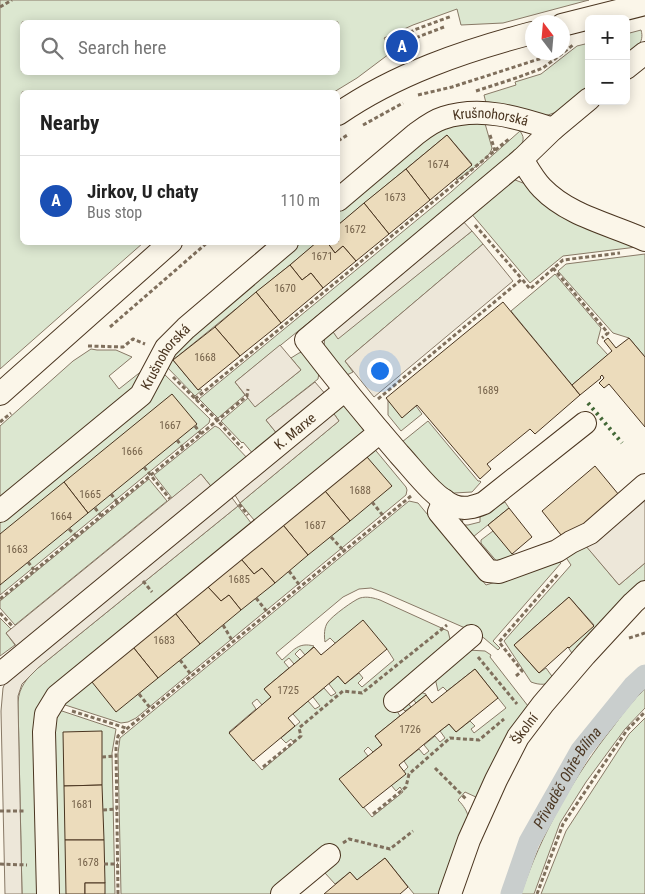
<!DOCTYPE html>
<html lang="en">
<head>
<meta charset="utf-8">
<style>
	:root { --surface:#fff; --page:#f6f6f6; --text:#222; --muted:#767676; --line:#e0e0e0; --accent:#0b8043 }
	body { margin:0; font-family:"Roboto Condensed",sans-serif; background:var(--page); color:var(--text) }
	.controls { position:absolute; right:15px; top:15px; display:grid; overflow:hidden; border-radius:8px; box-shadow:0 2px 12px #0003 }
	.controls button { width:45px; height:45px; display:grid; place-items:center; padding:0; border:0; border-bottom:1px solid var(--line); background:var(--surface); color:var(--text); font:25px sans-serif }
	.compass { position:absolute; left:525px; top:15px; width:45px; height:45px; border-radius:50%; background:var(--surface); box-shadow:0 2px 12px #0003; rotate:344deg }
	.you { position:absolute; left:379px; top:370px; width:18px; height:18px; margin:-12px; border:4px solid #fff; border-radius:50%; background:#1a73e8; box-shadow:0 0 0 8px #1a73e833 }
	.badge { display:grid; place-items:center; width:32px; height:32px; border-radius:50%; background:var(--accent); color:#fff; font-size:16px; font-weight:700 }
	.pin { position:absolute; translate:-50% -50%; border:2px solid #fff; box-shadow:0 1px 5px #0006 }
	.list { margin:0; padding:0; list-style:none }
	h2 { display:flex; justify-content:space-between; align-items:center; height:65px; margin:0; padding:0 20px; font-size:21px }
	h2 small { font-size:16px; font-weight:400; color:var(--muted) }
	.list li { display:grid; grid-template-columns:32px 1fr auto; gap:15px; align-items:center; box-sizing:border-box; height:90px; padding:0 20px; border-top:1px solid var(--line) }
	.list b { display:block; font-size:19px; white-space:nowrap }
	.list p { margin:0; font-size:16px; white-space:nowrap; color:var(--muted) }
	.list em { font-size:16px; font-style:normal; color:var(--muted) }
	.icon { flex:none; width:28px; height:28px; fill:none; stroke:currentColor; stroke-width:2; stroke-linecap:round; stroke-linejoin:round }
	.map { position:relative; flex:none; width:645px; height:894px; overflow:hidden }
	.search { position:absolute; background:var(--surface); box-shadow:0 2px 12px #0003; left:20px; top:20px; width:320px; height:55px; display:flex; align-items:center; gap:12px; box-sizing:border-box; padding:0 18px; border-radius:8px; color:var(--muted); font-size:19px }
	.panel { position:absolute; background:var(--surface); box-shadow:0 2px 12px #0003; left:20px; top:90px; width:320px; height:155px; border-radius:8px }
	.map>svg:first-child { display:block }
	.green { fill:#dce7d0; stroke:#887966; fill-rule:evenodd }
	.parking { fill:#ede7d9; stroke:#887966 }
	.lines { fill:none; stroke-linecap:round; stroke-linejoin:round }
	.canal { stroke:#c9cecd; stroke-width:21 }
	.building { fill:#ecdcbc; stroke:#4a3520 }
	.minor-casing { stroke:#4a3520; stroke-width:24 }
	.path { stroke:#7f6f5c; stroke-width:3; stroke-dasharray:4 2.5; stroke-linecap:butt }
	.minor { stroke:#fbf6e9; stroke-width:22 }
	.hedge { stroke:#436837; stroke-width:4; stroke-dasharray:2.5 4; stroke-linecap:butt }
	.labels { text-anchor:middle; stroke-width:4; stroke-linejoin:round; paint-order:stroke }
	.number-label { font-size:11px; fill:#725f47 }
	.street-label { font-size:14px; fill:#4a3520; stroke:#fbf6e9 }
	.water-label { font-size:15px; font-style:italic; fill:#4a3520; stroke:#fbf6e9 }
</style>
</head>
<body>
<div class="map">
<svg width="645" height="894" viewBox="0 0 645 894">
	<rect width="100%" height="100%" fill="#fbf6e9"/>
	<g class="green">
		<path d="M0 0H589L503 23 461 25 457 9 413 25 384 38 393 51 357 78 334 92H22V242L143 243 0 369ZM22 22H338V72H22Z"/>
		<path d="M641 30C645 43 635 49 626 57V34Z"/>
		<path d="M589 43V88C574 100 561 114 542 116L486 103 484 95 516 85 515 82 541 74 577 46Z"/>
		<path d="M484 120 492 148C489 160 466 173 457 180L456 179 472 164 447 135 338 225V210L433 132 444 127Z"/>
		<path d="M520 131C524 137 524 139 521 146L380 265 235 382 245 395 218 418 199 399 451 192Z"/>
		<polygon points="510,178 523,183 561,210 645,246 563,256 530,283 470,212"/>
		<polygon points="472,231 483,244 345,361 353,372 349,374 346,375 324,346 325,335 329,326 338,338"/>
		<polygon points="298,243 317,243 173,360 198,390 200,389 202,390 195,396 165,365 173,350"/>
		<polygon points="645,254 645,357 629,338 613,333 558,271 566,264"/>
		<polygon points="555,274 601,328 597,343 608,355 572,385 511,311"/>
		<polygon points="91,349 97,350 116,350 132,357 109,376 119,389 143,370 144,379 0,503 0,426 73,361"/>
		<polygon points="302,352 319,373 318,379 266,420 278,435 254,455 243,442 242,443 221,421 248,398 256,406 301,370 291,358 299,353"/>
		<polygon points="161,371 210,419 209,423 0,595 0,519"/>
		<polygon points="388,400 402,417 416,406 422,414 401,431 388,415"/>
		<polygon points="342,405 345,406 365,432 259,526 240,503 339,421 332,411"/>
		<polygon points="428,421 478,481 480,481 481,482 472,492 454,493 438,485 402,442"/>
		<polygon points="215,426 219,428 249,460 214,490 201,474 172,498 154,475"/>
		<polygon points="372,446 406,487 407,490 406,495 136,718 128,722 121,723 59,703"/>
		<polygon points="149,479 167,501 15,625 0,608 0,601"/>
		<path d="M409 501 418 503 486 585 559 562 561 563 493 641 500 648 498 650 484 638 472 631 385 593 371 588 359 589 343 597 276 653 282 660C294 650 298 642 314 646L305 655 300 649 295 654 300 659 294 664 289 658 284 662 289 668 264 689 271 697 262 705 257 699 252 703 256 709 229 732 262 770 294 743 291 739 286 743 281 738 300 722 293 714 308 701 315 709 320 706 313 697 324 688 331 696 336 693 329 684 338 676 345 684 359 673 363 678 358 683 362 687 394 660 387 649 335 643 330 638 325 642C324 636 324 627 328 622 332 616 354 600 360 598 367 596 374 598 380 600L448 631 450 639 447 648 420 692 426 694V695L416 703 412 698 407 702 411 707 405 711 401 707 397 711 400 716 375 736 382 745 373 752 368 747 364 751 368 756 340 779 372 817 403 792 400 787 396 791 391 785 408 767 404 761 419 749 424 755 429 751 424 745 435 736 440 742 445 738 440 731 449 724 456 732 470 721 475 726 471 729 474 733 506 708 475 669 447 691 443 687 438 691 435 678 468 650 485 651 491 655 490 657 528 706 478 798 465 792 458 800C464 806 467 811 469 819L443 894H414L385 858 357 880 350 872 335 884 325 873 273 894H121L118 753 120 738Z"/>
		<polygon points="505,502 509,508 468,541 445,514 463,519 462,525 468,525 480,522 480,516"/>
		<path d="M238 506 255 528 50 699 43 894H22L18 702C19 687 27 678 38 668Z"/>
		<polygon points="493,531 513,554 519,558 499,564 481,543 481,540"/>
		<path d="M583 542 619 585 645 563V582L573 655 568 647 594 625 569 597 514 645 539 673 546 668 554 679C548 686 539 685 531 682L504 641 571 565 563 553Z"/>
		<polygon points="0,618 11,629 6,633 15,645 0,656"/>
		<path d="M645 689V708L625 729 586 782 560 823 534 894H521C541 834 574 776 613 727 623 713 633 700 645 689Z"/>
		<polygon points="56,709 116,729 112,753 115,894 52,894"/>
		<polygon points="645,718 645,894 541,894 566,831 629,734"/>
	</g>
	<g class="parking">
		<polygon points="461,219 472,231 338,339 329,326"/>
		<polygon points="483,244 513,281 374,397 345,361"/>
		<polygon points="280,345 301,370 255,407 235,382"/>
		<polygon points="315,382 327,396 278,435 266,420"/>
		<polygon points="332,411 339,421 240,503 233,492"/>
		<polygon points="201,474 214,490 18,648 6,633"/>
		<polygon points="645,493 645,563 619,585 585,545"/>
		<polygon points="230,495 238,506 38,668 22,684 18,696 18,702 22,894 5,894 1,711 3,688 7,678"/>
	</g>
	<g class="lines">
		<path class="canal" id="s1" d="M511 894 529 842 581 750 633 686 645 675"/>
	</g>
	<g class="building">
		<polygon points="447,135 472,165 430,200 406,169"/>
		<polygon points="406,169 430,200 389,234 364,203"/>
		<polygon points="364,203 389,234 356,261 343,246 335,253 327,242 338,242 338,225"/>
		<polygon points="317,242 327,242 335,253 343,246 356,261 323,288 311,273 302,280 290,265"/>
		<polygon points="290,265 302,280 311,273 323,288 281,323 256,292"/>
		<polygon points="256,292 281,323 240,356 215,327"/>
		<polygon points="503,302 580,395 535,434 530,429 487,464 491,469 480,479 417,405 402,418 386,398"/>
		<polygon points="215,327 240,356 198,390 173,360"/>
		<polygon points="608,338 616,348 629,338 645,357 645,427 609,384 604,388 599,383 604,378 602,375 600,377 601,378 580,395 572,385 612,351 604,341"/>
		<polygon points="172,394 197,424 88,513 64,482"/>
		<polygon points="367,457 392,486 350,521 325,491"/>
		<polygon points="595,466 619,495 565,540 542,511"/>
		<polygon points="64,482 88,513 0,585 0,534"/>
		<polygon points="325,491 350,521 308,555 283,525"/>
		<polygon points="509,508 532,537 512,554 488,525"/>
		<polygon points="283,525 308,555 275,583 262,568 254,574 241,559"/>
		<polygon points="241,559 254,574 262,568 275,583 241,610 229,595 221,601 208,587"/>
		<polygon points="208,587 221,601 229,595 241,610 200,644 175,613"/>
		<polygon points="569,597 594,626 569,648 568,647 539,673 514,645"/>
		<polygon points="175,613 200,644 158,678 133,647"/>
		<polygon points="363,620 387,649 345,684 338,676 288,718 295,726 253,761 229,733 271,697 264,689 300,659 314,647 321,655"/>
		<polygon points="133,647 158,678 116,712 92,682"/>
		<polygon points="475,669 498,698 456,732 449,724 440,731 399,765 406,774 363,808 339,779 382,745 375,736 416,703 426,695 432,703"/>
		<polygon points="102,731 102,785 64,786 63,732"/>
		<polygon points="102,785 104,840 65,840 64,786"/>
		<polygon points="65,840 104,840 105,883 85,883 85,894 66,894"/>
		<polygon points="385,858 408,887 400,894 324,894 350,872 357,880"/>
		<rect x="85" y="883" width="20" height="11"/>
	</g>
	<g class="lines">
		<g class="minor-casing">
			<g id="minor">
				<polyline points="562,25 645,4"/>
				<polyline points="626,68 645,53"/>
				<path d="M589 99 553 129 522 159C528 169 534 180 542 188 569 216 610 224 645 240"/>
				<path d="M338 114C396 74 464 51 532 33"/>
				<path d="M522 159 306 340C336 379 367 417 399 454 413 469 435 499 454 506 465 510 474 507 484 503L585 423"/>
				<path id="s2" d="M338 200 416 134C424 128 433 121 443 118 480 106 517 117 553 129"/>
				<polyline points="0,394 171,242"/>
				<polyline points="444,500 439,512 488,571 499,572 557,551 571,542 590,533 645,485"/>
				<path id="s3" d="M0 511 141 395 166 348 186 328 287 242"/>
				<path id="s4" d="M0 674 345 390"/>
				<polyline points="395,701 471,636"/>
				<polyline points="48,894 44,732 46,714 57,696 380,432"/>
				<polyline points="282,894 329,855"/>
				<path id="s5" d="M450 894 469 840 496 780 518 737 543 704 585 655 633 603 645 592"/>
			</g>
		</g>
		<g class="path">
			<polyline points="0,7 12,0"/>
			<polyline points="444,27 397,45 395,42 414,30 452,16"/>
			<polyline points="476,91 516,78 543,68 573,45"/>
			<polyline points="418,95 452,87 561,52"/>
			<polyline points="363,125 403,103"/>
			<polyline points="490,135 495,151"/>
			<polyline points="338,141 349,134"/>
			<polyline points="475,225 522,279"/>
			<polyline points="553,268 608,333 602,338"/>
			<polyline points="110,327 208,242"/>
			<polyline points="88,346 123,347 133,339 145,344"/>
			<polyline points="173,377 217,420 242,448"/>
			<polyline points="195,399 510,138"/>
			<polyline points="378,399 522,279 530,289 563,260 620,253"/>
			<polyline points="0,422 11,413"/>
			<polyline points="195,426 201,434"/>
			<polyline points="177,440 183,448"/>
			<polyline points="144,467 170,499"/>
			<polyline points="111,494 117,502"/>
			<polyline points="372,502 385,518"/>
			<polyline points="239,504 248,515"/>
			<polyline points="95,508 101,516"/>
			<polyline points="69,529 76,536"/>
			<polyline points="331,537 344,551"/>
			<polyline points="28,562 34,570"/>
			<polyline points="289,571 300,586"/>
			<polyline points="143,581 152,592"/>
			<polyline points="256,598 268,613"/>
			<polyline points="0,599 247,396 248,389"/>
			<polyline points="0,613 13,627"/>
			<polyline points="223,625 233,642"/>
			<polyline points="629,638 645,633"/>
			<polyline points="478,657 517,704"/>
			<polyline points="180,660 192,676"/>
			<polyline points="516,676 522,671 499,642 558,574"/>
			<polyline points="139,694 151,709"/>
			<polyline points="72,711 126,728"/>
			<polyline points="102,757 116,756"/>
			<polyline points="263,767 301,736 299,728 343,691 362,693 447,625"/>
			<polyline points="435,768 466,799"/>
			<polyline points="103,810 117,809"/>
			<polyline points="0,811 25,811"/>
			<polyline points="373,814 406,787 409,774 450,738 479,740 504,719"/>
			<polyline points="343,843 349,839 390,849 413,831"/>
			<polyline points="0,864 27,865"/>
			<polyline points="104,864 118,864"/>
			<polyline points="118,894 116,748 118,736 411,496"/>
			<polyline points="537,894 563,824 627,730 645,712"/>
		</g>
		<use href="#minor" class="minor"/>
		<polyline class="hedge" points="588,403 622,443"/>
	</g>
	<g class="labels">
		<g class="number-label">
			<text x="438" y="168">1674</text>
			<text x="395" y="201">1673</text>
			<text x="355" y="233">1672</text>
			<text x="322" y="260">1671</text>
			<text x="285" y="292">1670</text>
			<text x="205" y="361">1668</text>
			<text x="488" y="394">1689</text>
			<text x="170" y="429">1667</text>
			<text x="132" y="455">1666</text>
			<text x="360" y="494">1688</text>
			<text x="90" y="498">1665</text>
			<text x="61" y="520">1664</text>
			<text x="315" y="529">1687</text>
			<text x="17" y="553">1663</text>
			<text x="239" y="583">1685</text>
			<text x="164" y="644">1683</text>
			<text x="288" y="694">1725</text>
			<text x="410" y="733">1726</text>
			<text x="82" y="808">1681</text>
			<text x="88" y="866">1678</text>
		</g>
		<g class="street-label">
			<text dy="5" stroke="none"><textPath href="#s2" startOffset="182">Krušnohorská</textPath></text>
			<text dy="5" stroke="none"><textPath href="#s3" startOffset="228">Krušnohorská</textPath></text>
			<text dy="5" stroke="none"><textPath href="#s4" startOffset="382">K. Marxe</textPath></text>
			<text dy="5" stroke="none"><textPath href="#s5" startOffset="182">Školní</textPath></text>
		</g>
		<g class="water-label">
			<text dy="5" stroke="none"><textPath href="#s1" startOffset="130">Přivaděč Ohře-Bílina</textPath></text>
		</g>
	</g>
</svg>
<div class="controls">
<button>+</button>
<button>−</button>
</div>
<svg class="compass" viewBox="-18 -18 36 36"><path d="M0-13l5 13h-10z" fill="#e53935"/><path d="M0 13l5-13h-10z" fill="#767676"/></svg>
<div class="you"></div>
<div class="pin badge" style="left:402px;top:46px;background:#1a4fb4">A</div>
<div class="search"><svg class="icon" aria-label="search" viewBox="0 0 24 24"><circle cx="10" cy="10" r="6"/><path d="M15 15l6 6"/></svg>Search here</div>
<section class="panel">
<h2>Nearby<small></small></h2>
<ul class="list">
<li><span class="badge" style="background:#1a4fb4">A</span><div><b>Jirkov, U chaty</b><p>Bus stop</p></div><em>110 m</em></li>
</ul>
</section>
</div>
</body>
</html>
